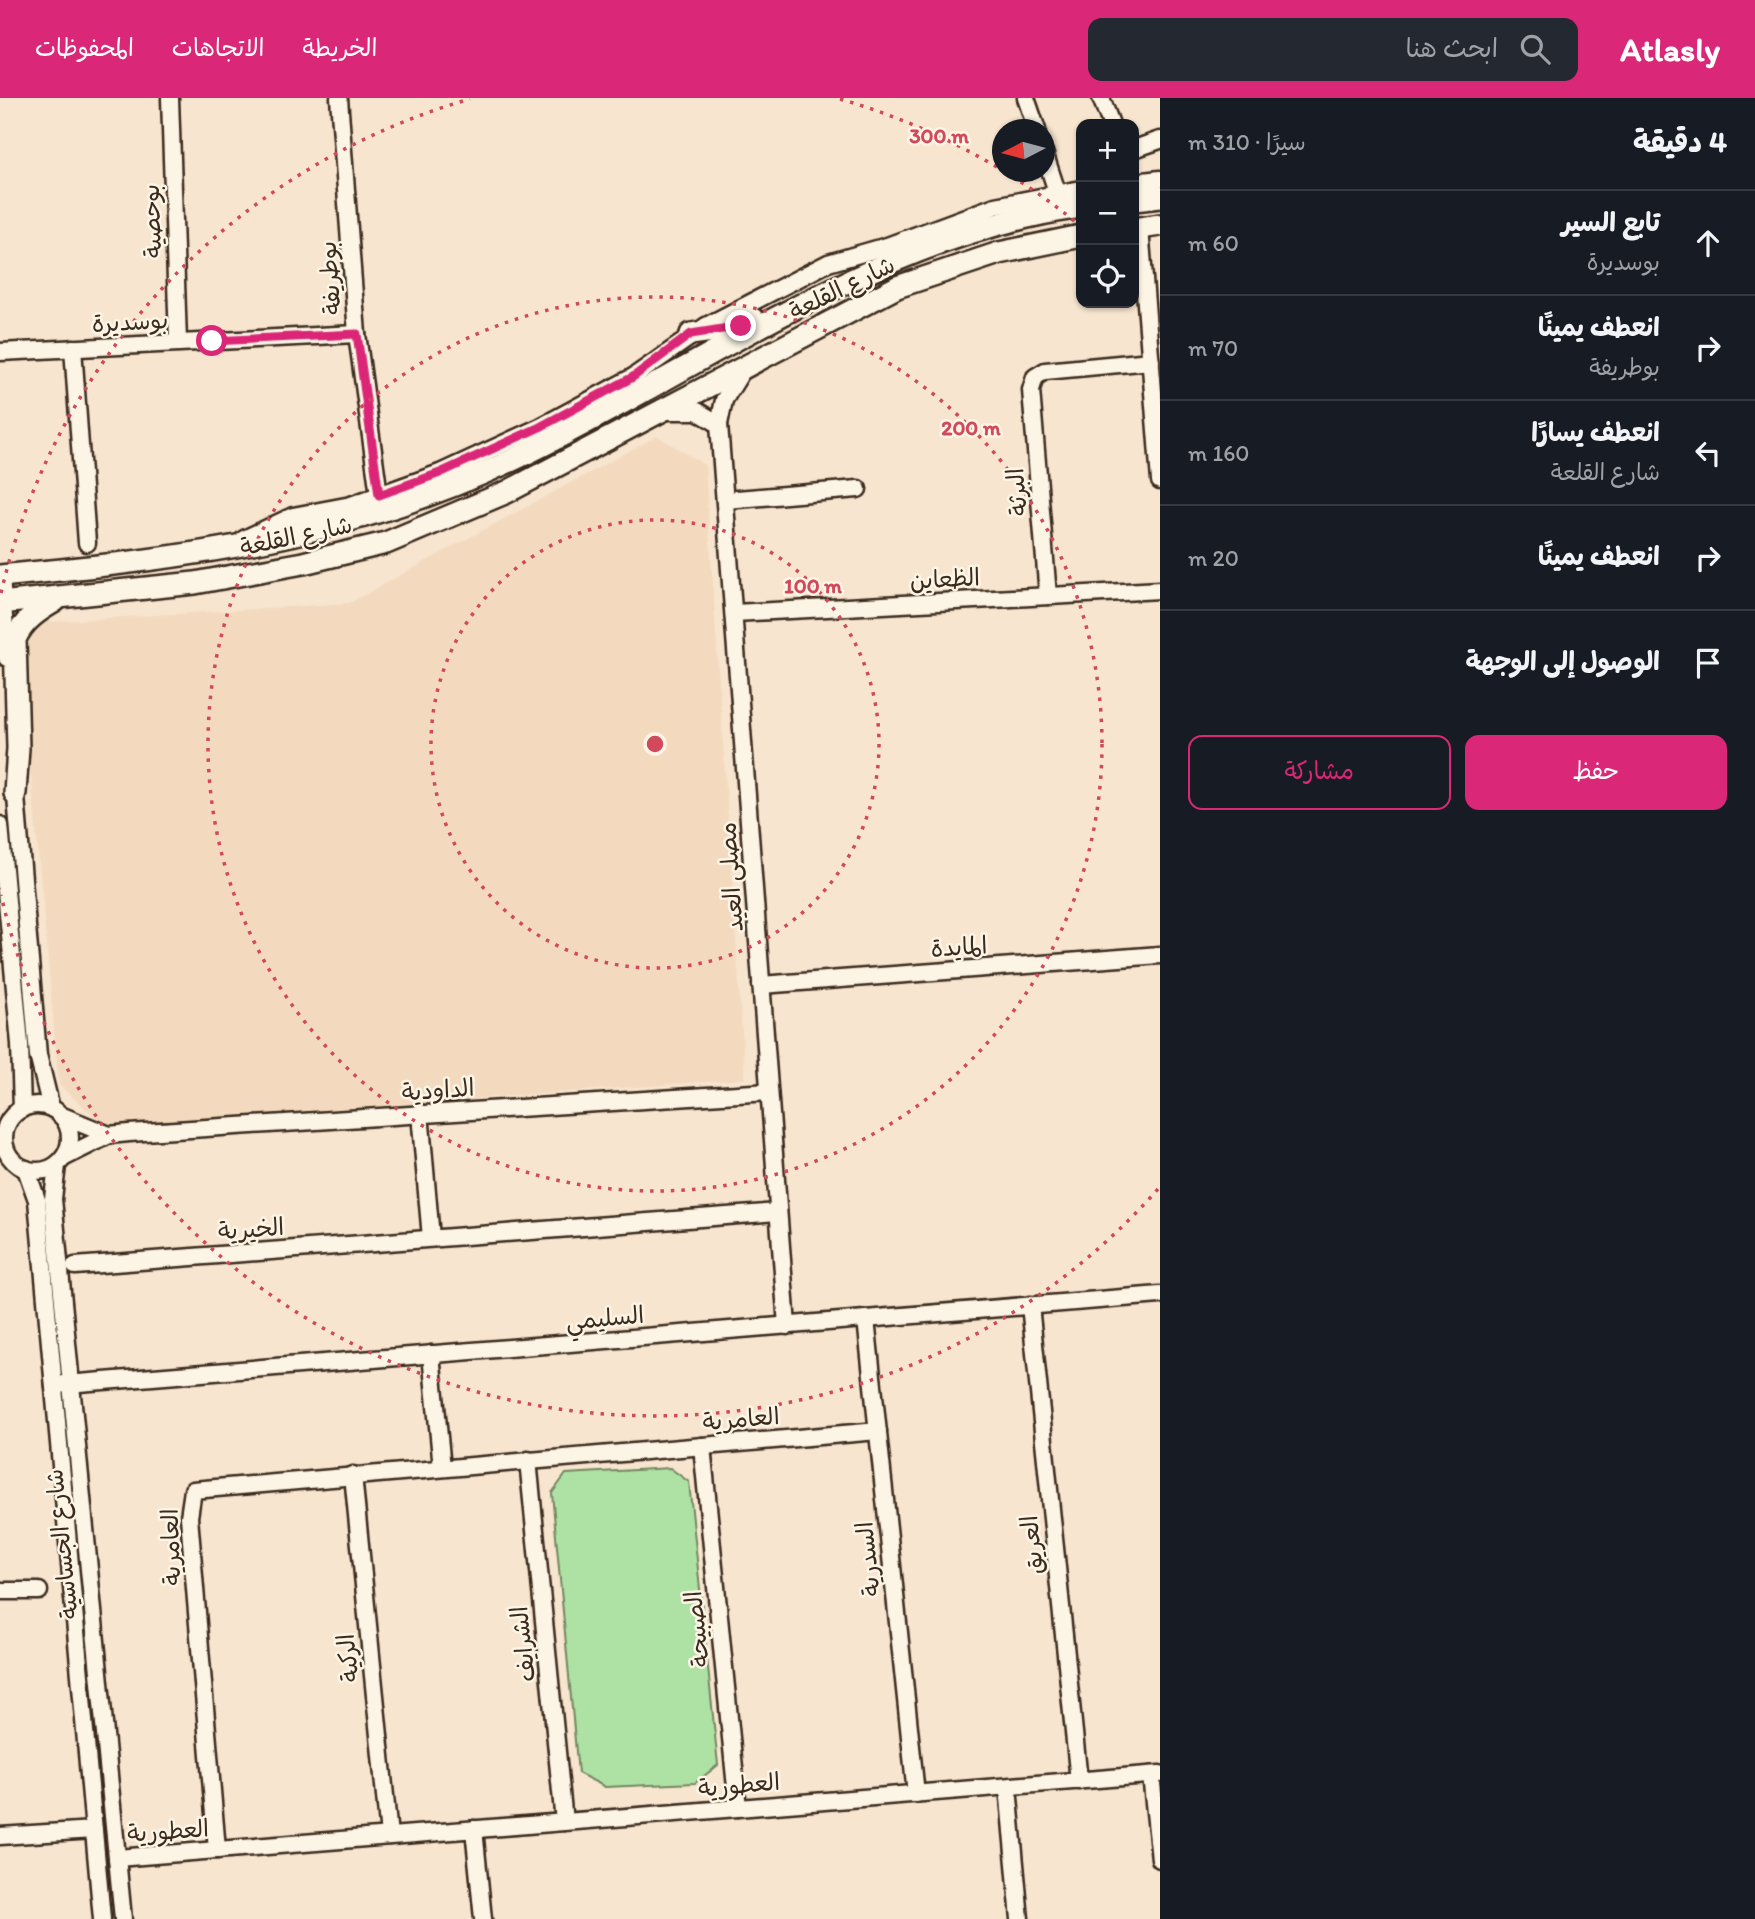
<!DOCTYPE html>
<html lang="ar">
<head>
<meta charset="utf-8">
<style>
	:root { --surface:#171b24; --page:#242831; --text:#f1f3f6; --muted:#9ea1a6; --line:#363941; --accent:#db2777 }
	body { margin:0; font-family:Itim,"Playpen Sans Arabic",sans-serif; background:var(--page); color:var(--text); direction:rtl }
	.controls { position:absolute; right:21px; top:21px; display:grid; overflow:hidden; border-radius:14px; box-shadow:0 2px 5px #0004 }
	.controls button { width:63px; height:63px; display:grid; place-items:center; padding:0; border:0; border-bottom:2px solid var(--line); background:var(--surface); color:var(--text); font:35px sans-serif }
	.compass { position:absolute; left:992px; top:21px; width:63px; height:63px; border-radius:50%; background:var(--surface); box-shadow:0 2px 5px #0004; rotate:264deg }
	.stop { position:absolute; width:21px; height:21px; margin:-16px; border:5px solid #db2777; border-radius:50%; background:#fff }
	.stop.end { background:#db2777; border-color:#fff; box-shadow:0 2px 7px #0008 }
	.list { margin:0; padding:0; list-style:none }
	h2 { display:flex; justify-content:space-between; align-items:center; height:91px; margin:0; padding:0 28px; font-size:30px }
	h2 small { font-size:23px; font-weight:400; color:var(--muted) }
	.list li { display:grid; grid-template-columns:46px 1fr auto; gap:21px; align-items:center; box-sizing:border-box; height:105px; padding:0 28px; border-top:2px solid var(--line) }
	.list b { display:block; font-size:26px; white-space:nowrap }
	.list p { margin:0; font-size:23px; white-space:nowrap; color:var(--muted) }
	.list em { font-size:23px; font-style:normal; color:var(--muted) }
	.actions { display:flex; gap:14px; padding:21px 28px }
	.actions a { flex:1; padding:16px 0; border:2px solid var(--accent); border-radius:14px; text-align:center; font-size:24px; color:var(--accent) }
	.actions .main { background:var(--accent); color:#fff }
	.icon { flex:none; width:38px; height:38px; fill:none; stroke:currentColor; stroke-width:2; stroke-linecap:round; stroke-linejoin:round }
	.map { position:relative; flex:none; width:1160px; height:1821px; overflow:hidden; direction:ltr }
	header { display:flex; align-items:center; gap:42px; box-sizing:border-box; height:98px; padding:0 35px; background:var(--accent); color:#fff }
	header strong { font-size:33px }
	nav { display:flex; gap:38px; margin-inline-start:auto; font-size:24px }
	.search { width:490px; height:63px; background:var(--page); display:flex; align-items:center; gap:18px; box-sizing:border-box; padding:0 24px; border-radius:14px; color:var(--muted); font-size:26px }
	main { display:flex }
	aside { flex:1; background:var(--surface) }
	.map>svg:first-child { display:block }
	.built { fill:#f3dabf }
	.green { fill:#aee2a4; stroke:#748661; stroke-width:2 }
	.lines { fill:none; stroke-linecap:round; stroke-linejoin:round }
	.minor-casing { stroke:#3b2a1e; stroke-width:21 }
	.major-casing { stroke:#3b2a1e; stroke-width:26 }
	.minor { stroke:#fcf5e5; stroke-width:16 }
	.major { stroke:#fcf5e5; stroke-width:21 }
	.route { stroke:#db2777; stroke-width:9 }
	.ring { fill:none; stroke:#d1495b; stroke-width:3.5; stroke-dasharray:3.5 7 }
	.labels { text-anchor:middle; stroke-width:5; stroke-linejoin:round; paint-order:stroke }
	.street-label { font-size:24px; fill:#3b2a1e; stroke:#fcf5e5 }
	.centre { fill:#d1495b; stroke:#fcf5e5; stroke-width:3.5 }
	.ring-label { font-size:21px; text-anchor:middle; font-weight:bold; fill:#d1495b; stroke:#fcf5e5; stroke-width:5; stroke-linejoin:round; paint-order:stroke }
</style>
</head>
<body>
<header>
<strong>Atlasly</strong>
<div class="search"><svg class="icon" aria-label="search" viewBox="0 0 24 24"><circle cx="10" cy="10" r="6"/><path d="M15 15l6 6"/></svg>ابحث هنا</div>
<nav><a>الخريطة</a><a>الاتجاهات</a><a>المحفوظات</a></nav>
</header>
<main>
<aside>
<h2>4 دقيقة<small>سيرًا · 310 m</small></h2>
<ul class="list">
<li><svg class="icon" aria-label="ahead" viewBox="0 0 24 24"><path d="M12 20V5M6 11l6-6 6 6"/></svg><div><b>تابع السير</b><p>بوسديرة</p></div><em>60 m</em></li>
<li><svg class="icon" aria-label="right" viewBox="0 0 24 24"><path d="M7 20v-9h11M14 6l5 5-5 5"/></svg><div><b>انعطف يمينًا</b><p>بوطريفة</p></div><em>70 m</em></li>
<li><svg class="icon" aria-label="left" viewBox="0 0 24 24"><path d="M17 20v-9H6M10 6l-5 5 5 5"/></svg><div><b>انعطف يسارًا</b><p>شارع القلعة</p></div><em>160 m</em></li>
<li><svg class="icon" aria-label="right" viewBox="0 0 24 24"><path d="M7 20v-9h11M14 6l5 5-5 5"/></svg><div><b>انعطف يمينًا</b></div><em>20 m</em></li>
<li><svg class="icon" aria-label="arrive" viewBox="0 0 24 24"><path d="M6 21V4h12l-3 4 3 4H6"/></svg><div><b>الوصول إلى الوجهة</b></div></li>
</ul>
<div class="actions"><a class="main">حفظ</a><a>مشاركة</a></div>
</aside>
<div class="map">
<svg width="1160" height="1821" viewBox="0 0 1160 1821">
	<rect width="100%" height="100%" fill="#f7e5cf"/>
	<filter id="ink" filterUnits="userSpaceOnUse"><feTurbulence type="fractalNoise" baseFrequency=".0143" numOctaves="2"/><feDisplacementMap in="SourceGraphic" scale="14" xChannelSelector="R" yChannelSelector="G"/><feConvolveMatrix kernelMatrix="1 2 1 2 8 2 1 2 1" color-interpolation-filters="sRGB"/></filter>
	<g filter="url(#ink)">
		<polygon class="built" points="657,338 705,367 745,981 106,1028 59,987 19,542 32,525 349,505"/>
		<polygon class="green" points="670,1370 689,1384 718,1667 695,1685 605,1689 578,1675 552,1395 566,1376"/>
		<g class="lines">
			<g class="minor-casing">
				<g id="minor">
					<polyline points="170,0 178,244"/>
					<polyline points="339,0 357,236 379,397"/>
					<polyline points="1026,0 1037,32"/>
					<polyline points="1101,0 1111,26"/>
					<polyline points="1134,51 1160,42"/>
					<polyline points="1044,54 1060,103"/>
					<polyline points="1134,84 1160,81"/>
					<polyline points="1140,130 1160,383"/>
					<polyline points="73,250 87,445"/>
					<polyline points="0,254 357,236"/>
					<polyline points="742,273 724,302 719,326 787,1228"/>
					<polyline points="666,313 697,313 719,326"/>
					<polyline points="725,402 858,391"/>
					<polyline points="244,441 293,418 351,407 440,375 540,329 633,279 706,228 828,165 887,148 995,108 1081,91"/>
					<polyline points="1,478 7,560"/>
					<polyline points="1048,498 1031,292 1035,279 1045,273 1151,263"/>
					<polyline points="734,515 1160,492"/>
					<polyline points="15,687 38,957 51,1010"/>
					<polyline points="0,727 20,946 22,1011"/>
					<polyline points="761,887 1160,857"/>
					<circle cx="37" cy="1040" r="33"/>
					<polyline points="420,1015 431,1140"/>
					<polyline points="60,1017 109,1037"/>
					<polyline points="65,1059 109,1037 129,1035 769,994"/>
					<polyline points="57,1067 53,1101 123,1821"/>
					<polyline points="26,1071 37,1102 102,1821"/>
					<polyline points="75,1168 778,1114"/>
					<polyline points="1030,1207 1079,1683"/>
					<polyline points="866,1221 916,1696"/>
					<polyline points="431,1256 442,1370"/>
					<polyline points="54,1287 1160,1197"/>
					<polyline points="702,1348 738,1710"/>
					<polyline points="528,1362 564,1724"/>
					<polyline points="353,1377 389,1738"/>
					<polyline points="0,1493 39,1493"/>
					<polyline points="1151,1677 1160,1761"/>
					<polyline points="1008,1689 1020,1821"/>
					<polyline points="474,1731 483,1821"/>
					<polyline points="0,1738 94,1732"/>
					<polyline points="217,1752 189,1419 193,1392 878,1333"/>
					<polyline points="117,1760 1160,1676"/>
				</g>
			</g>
			<g class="major-casing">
				<g id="major">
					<polyline points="1134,102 1160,99"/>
					<polyline points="1134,131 1160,127"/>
					<polyline points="691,236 733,230 753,221"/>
					<path d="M0 478C189 460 354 440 527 355 707 267 879 137 1081 109"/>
					<polyline points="0,505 195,485 303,465 386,445 507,394 897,189 999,155 1081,138"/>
					<path d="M15 695 18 650 15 541C24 522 38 513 55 503"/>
				</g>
			</g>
			<use href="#minor" class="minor"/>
			<use href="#major" class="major"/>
		</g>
	</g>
	<g class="lines" filter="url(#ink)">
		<polyline class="route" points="212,243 357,236 379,397 440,375 540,329 633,279 691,236 741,228"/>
	</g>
	<g class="ring">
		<circle cx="655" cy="646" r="224"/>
		<circle cx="655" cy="646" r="447"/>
		<path d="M1158 1091A671 671 0 0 1 1 797M1 495A671 671 0 0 1 470 1M840 1A671 671 0 0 1 1077 125"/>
	</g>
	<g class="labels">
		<g class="street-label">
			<text transform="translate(152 123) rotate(-92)" y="8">بوحصية</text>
			<text transform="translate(330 180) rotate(-94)" y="8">بوطريفة</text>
			<text transform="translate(842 190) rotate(-26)" y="8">شارع القلعة</text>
			<text transform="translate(130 224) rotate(-3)" y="8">بوسديرة</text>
			<text transform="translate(1017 394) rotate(-95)" y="8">البرثة</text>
			<text transform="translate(296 438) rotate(-12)" y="8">شارع القلعة</text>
			<text transform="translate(945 481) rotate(-3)" y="8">الظعاين</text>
			<text transform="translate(731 779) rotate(-94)" y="8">مصلى العيد</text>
			<text transform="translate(959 849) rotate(-4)" y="8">المايدة</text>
			<text transform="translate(438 992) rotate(-4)" y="8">الداودية</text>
			<text transform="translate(251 1131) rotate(-4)" y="8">الخيرية</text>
			<text transform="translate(605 1220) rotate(-5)" y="8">السليمي</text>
			<text transform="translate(741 1321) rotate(-5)" y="8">العامرية</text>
			<text transform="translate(62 1446) rotate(-96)" y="8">شارع الجساسية</text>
			<text transform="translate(1032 1447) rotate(-96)" y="8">العريق</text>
			<text transform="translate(171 1449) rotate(-92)" y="8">العامرية</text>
			<text transform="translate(868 1461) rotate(-96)" y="8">السدرية</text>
			<text transform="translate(697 1531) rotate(-96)" y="8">الصبيحة</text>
			<text transform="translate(523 1546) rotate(-96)" y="8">الشرايف</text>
			<text transform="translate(348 1560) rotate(-96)" y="8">الركية</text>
			<text transform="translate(739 1687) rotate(-5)" y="8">العطورية</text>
			<text transform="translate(168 1733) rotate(-4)" y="8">العطورية</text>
		</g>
	</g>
	<circle cx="655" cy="646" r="10" class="centre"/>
	<g class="ring-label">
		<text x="939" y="45">300 m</text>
		<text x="971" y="337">200 m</text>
		<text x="813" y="495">100 m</text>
	</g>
</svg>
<div class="controls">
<button>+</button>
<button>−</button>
<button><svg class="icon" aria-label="locate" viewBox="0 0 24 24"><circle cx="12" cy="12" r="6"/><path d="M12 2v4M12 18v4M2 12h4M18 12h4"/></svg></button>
</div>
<svg class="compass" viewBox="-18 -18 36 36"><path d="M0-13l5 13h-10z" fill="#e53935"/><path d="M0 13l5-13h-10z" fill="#9ea1a6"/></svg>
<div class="stop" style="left:212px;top:243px"></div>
<div class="stop end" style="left:741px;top:228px"></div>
</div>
</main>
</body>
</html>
